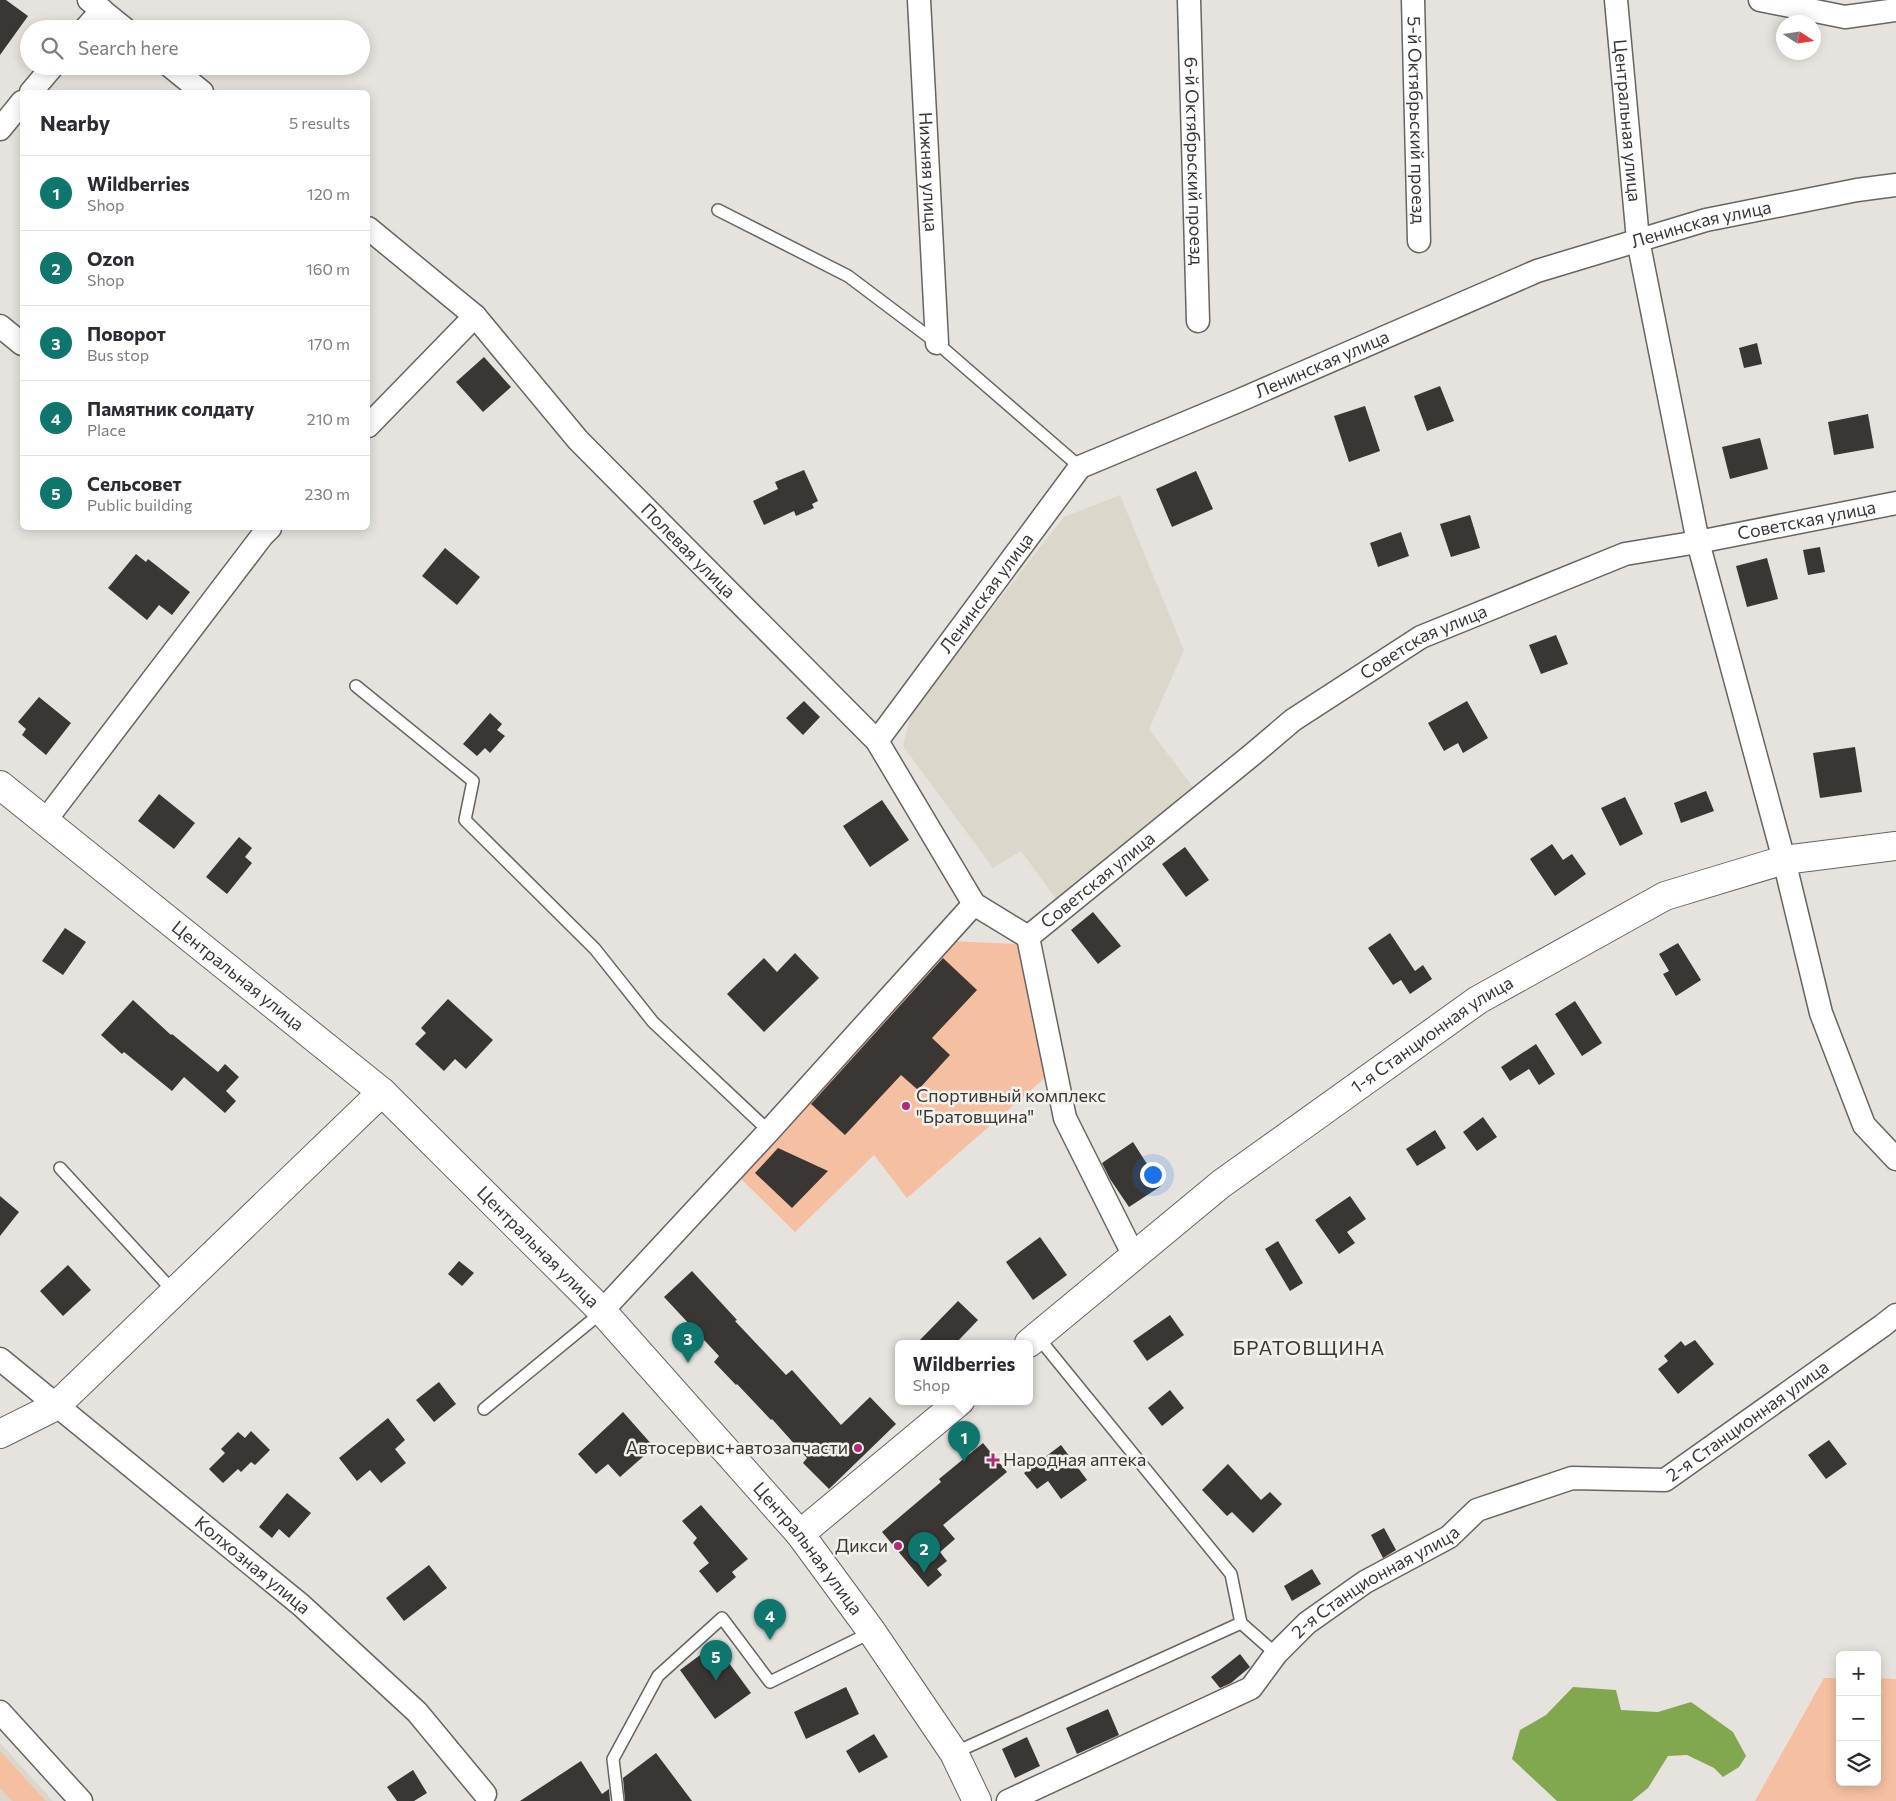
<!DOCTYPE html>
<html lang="en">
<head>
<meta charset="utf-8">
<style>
	:root { --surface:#fff; --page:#f2f2f3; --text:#2b2b33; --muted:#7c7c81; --line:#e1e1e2; --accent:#0f766e }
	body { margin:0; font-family:Commissioner,sans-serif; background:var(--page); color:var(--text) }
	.controls { position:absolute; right:15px; bottom:15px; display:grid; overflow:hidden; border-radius:8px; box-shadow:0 2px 12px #0003 }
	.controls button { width:45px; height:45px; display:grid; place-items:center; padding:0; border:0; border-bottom:1px solid var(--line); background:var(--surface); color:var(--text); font:25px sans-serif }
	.compass { position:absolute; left:1776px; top:15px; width:45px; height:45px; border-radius:50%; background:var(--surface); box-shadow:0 2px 12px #0003; rotate:102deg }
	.you { position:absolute; left:1152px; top:1174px; width:18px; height:18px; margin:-12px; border:4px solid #fff; border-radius:50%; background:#1a73e8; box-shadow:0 0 0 8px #1a73e833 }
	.badge { display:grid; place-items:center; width:32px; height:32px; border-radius:50%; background:var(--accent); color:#fff; font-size:16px; font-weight:700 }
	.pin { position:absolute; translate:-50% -41px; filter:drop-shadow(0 1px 2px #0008) }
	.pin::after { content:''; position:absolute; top:26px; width:18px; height:15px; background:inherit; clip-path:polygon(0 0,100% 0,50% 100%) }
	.popup { position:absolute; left:895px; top:1340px; width:138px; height:65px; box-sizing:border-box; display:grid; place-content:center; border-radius:8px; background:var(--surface); filter:drop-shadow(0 1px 4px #0005); font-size:16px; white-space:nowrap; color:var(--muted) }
	.popup b { font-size:19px; color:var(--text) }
	.popup::after { content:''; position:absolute; left:50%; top:100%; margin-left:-10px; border:10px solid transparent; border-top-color:var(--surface) }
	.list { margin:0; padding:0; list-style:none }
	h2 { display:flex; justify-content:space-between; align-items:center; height:65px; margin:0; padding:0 20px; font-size:21px }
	h2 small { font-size:16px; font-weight:400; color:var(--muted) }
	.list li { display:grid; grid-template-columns:32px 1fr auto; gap:15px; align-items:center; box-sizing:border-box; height:75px; padding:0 20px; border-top:1px solid var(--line) }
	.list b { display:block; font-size:19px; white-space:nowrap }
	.list p { margin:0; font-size:16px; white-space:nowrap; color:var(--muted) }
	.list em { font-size:16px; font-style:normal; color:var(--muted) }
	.icon { flex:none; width:28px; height:28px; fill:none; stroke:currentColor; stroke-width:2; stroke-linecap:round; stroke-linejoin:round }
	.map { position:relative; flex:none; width:1896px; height:1801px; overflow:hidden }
	.search { position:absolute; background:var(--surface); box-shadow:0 2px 12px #0003; left:20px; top:20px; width:350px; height:55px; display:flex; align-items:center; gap:12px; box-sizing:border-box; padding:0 18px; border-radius:28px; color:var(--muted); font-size:19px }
	.panel { position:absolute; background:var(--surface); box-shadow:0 2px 12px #0003; left:20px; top:90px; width:350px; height:440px; border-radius:8px }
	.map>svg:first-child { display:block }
	.built { fill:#dcd7cb }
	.green { fill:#f5bfa1 }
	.water { fill:#81a74f }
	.building { fill:#393633 }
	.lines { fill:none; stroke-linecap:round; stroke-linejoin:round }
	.service-casing { stroke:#676561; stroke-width:14 }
	.minor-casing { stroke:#676561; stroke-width:25 }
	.tertiary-casing { stroke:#676561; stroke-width:30 }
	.secondary-casing { stroke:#676561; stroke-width:30 }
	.service { stroke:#fff; stroke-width:11 }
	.minor { stroke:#fff; stroke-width:22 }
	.tertiary { stroke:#fff; stroke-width:28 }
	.secondary { stroke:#fff; stroke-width:28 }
	.poi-dot { fill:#ae2b75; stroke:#f3f1eb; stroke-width:2 }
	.labels { text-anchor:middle; stroke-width:5; stroke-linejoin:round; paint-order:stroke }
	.street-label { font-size:18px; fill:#393836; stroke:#f3f1eb }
	.poi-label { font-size:18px; fill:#393836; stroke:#f3f1eb; text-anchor:start }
	.quarter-label { font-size:20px; letter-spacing:1px; fill:#393834; stroke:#f3f1eb }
</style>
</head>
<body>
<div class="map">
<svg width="1896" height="1801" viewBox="0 0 1896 1801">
	<rect width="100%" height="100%" fill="#e6e3de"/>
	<g class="built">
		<polygon points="1120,495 1184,650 1149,729 1195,790 1056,899 1021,851 993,868 903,746 912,710 1064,517"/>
		<polygon points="0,1743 53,1801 0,1801"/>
	</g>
	<g class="green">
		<polygon points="948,941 1021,944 1047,1076 907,1198 874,1155 795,1232 738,1176"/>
		<polygon points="1824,1678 1840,1678 1840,1782 1877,1782 1877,1678 1896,1679 1896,1801 1755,1801"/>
		<polygon points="0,1751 46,1801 12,1801 0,1788"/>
	</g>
	<polygon class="water" points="1573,1687 1616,1690 1621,1710 1658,1712 1691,1702 1733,1732 1746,1756 1739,1767 1723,1777 1714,1768 1687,1755 1668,1756 1648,1788 1632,1801 1557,1801 1512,1759 1520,1730 1546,1715"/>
	<g class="building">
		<polygon points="0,0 6,0 28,16 0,55"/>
		<polygon points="1757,343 1762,364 1744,368 1739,348"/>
		<polygon points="484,357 511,387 483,412 456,382"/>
		<polygon points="1440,386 1454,421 1427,431 1414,396"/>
		<polygon points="1365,406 1380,451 1349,462 1334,416"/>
		<polygon points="1868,414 1874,448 1834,455 1828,422"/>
		<polygon points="1760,438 1768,469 1730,479 1722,447"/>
		<polygon points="804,470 818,501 812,504 814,508 796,516 794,511 764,525 753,501 778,489 775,482"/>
		<polygon points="1196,471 1213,509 1172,527 1156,489"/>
		<polygon points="1470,515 1480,548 1451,557 1440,524"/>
		<polygon points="1401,532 1409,556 1378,567 1370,543"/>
		<polygon points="1820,547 1825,572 1808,575 1803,550"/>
		<polygon points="445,548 480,577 457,605 422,576"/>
		<polygon points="136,554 146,562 148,559 190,592 172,615 159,605 147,620 108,588"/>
		<polygon points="1767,558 1778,599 1747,607 1736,566"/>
		<polygon points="1556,635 1568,664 1541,674 1529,645"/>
		<polygon points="39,697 71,723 46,755 22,735 26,729 18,722"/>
		<polygon points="804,701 820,717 803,735 786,718"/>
		<polygon points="1467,701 1488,738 1463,753 1458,743 1444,751 1428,723"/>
		<polygon points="490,713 502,724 497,730 505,736 490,753 485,748 477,756 463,744"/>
		<polygon points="1855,747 1862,792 1820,798 1813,753"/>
		<polygon points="1706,791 1714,811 1681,823 1674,803"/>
		<polygon points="159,794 195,823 174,849 138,821"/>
		<polygon points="1625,797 1643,834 1620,846 1601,808"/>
		<polygon points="882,800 909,840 870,867 843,826"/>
		<polygon points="239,837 252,848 245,857 252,863 227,894 206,877"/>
		<polygon points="1552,844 1563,860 1572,854 1586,874 1555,896 1530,859"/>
		<polygon points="1185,847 1209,880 1186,897 1162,864"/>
		<polygon points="1093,912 1121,946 1098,964 1071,930"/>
		<polygon points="65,928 86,942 63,975 42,961"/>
		<polygon points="1390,933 1415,971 1423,965 1432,979 1410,994 1401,980 1393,985 1368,948"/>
		<polygon points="1678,943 1701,980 1676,996 1663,974 1669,971 1659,954"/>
		<polygon points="795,953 819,978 764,1032 727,994 764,958 777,972"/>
		<polygon points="943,958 977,990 932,1038 950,1055 918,1090 901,1075 845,1135 811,1104"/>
		<polygon points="448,999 493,1040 466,1069 455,1059 444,1071 415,1044 426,1033 421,1028"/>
		<polygon points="133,1000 171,1035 172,1034 218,1072 225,1064 239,1077 226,1091 236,1101 225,1113 184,1077 172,1091 124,1052 122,1054 101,1035"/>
		<polygon points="1575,1001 1602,1043 1582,1056 1555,1014"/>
		<polygon points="1536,1044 1555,1074 1539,1085 1529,1069 1510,1081 1501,1067"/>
		<polygon points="1483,1117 1497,1137 1477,1151 1463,1132"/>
		<polygon points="1435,1130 1446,1148 1417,1166 1406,1149"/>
		<polygon points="1133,1142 1161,1186 1129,1207 1110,1179 1102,1163"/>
		<polygon points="778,1148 828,1171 792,1208 755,1173"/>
		<polygon points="0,1196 19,1212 0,1236"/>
		<polygon points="1350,1196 1366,1219 1347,1232 1355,1243 1339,1254 1315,1220"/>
		<polygon points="1040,1237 1067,1275 1033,1300 1006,1262"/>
		<polygon points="1278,1241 1303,1283 1290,1291 1265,1249"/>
		<polygon points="459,1261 474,1273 462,1286 448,1274"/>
		<polygon points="68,1265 91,1290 63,1316 40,1291"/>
		<polygon points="692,1271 737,1320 735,1321 786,1375 792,1370 841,1425 870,1397 896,1424 829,1489 803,1463 807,1458 772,1419 771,1420 737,1384 736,1385 714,1362 719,1356 664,1297"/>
		<polygon points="958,1301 978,1320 956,1343 917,1343"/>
		<polygon points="1170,1315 1184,1335 1147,1361 1133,1341"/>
		<polygon points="1695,1340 1714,1364 1678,1394 1658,1369 1668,1361 1664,1356 1681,1341 1685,1346"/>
		<polygon points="439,1382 456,1404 434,1422 416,1400"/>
		<polygon points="1170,1390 1184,1408 1162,1426 1148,1408"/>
		<polygon points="623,1412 654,1447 620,1477 608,1464 596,1474 578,1454"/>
		<polygon points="388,1418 405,1440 395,1449 406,1463 381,1483 370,1470 357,1481 339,1458"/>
		<polygon points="251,1431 270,1450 255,1465 251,1462 241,1472 238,1469 223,1483 209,1469 225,1453 221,1449 238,1432 245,1438"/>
		<polygon points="1829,1440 1847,1464 1826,1479 1808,1455"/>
		<polygon points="983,1443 1007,1472 943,1525 955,1539 940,1552 947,1561 937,1569 942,1575 928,1587 882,1532 941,1482 939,1479"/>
		<polygon points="1061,1445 1087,1480 1061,1499 1048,1481 1037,1489 1024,1473"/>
		<polygon points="1228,1464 1261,1500 1270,1492 1282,1504 1253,1533 1232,1512 1227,1516 1202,1490"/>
		<polygon points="287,1493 311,1513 289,1538 279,1529 272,1538 259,1527"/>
		<polygon points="701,1505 748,1559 732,1572 736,1577 717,1593 699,1571 709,1563 693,1543 697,1538 682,1521"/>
		<polygon points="1384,1528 1396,1550 1383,1558 1371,1535"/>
		<polygon points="429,1565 447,1588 404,1621 386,1598"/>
		<polygon points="1312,1569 1321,1584 1292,1601 1284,1586"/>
		<polygon points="715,1644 751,1693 715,1719 680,1670"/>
		<polygon points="1240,1654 1250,1667 1231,1683 1220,1688 1211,1677"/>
		<polygon points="846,1687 859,1714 806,1739 794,1712"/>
		<polygon points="1108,1709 1119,1735 1077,1754 1066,1728"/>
		<polygon points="874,1734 888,1757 859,1773 846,1751"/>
		<polygon points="1027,1737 1040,1766 1015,1778 1002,1749"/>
		<polygon points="656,1753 692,1801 625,1801 623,1778"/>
		<polygon points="581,1761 602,1794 609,1789 610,1801 520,1801"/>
		<polygon points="413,1770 427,1793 414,1801 397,1801 387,1787"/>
	</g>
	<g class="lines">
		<g class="service-casing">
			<g id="service">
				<polyline points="718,210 848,276 937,343 1080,467"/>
				<polyline points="356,686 473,781 465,820 595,949 653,1022 772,1134"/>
				<polyline points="60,1168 174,1292"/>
				<polyline points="1037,1336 1231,1574 1241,1623 1276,1654"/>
				<polyline points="484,1409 602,1312"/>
				<polyline points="954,1753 1241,1623"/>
				<polyline points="618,1801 613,1759 658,1676 722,1618 770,1682 872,1632"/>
			</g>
		</g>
		<g class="minor-casing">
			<g id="minor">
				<polyline points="89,0 125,29"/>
				<path id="s1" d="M919 0 937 343"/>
				<path id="s2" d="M1189 0 1198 321"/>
				<path id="s3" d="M1413 0 1419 241"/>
				<path id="s4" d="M1616 0 1638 240 1698 542 1784 860 1821 1013 1864 1125 1896 1159"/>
				<polyline points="1760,0 1845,17 1896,10"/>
				<polyline points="85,29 102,10"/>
				<polyline points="170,66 202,92"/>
				<polyline points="31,92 53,66"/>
				<polyline points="0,129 22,102"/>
				<path id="s5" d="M368 228 475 316 578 440 877 741 974 904 1028 937 1065 1118 1134 1256"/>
				<polyline points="0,326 22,344"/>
				<polyline points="368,426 475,316"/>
				<path id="s6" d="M877 741 1080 467 1238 401 1537 271 1706 220 1857 190 1896 185"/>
				<polyline points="45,821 262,536 270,528"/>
				<path id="s7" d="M1028 937 1253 754 1293 720 1421 637 1625 554 1698 542 1896 503"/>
				<polyline points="602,1311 769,1131 974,904"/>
				<path id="s8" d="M0 1359 301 1605 417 1712 485 1794"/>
				<polyline points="0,1712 81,1801"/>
				<path id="s9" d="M1008 1801 1251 1688 1276 1654 1307 1623 1365 1582 1449 1537 1477 1510 1572 1478 1665 1480 1882 1326 1896 1315"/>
			</g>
		</g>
		<g class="tertiary-casing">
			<polyline id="tertiary" points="0,1434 56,1406 382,1092"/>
		</g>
		<g class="secondary-casing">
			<g id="secondary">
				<path id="s10" d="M0 785 382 1092 602 1311 800 1534 872 1632 954 1753 977 1801"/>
				<path id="s11" d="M1029 1343 1221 1184 1478 1000 1665 896 1784 860 1896 846"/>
				<polyline points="800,1534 960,1401"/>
			</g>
		</g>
		<use href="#service" class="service"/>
		<use href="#minor" class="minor"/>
		<use href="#tertiary" class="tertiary"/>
		<use href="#secondary" class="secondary"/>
	</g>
	<g class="poi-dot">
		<circle cx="906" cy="1106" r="5"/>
		<circle cx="858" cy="1448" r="5"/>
		<path d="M990.5 1452.5h5v5h5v5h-5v5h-5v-5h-5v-5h5z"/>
		<circle cx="898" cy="1546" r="5"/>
	</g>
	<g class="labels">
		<g class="street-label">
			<text dy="6" stroke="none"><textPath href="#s3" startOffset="120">5-й Октябрьский проезд</textPath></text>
			<text dy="6" stroke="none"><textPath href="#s4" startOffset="121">Центральная улица</textPath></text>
			<text dy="6" stroke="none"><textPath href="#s2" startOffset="161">6-й Октябрьский проезд</textPath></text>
			<text dy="6" stroke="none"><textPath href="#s1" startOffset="172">Нижняя улица</textPath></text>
			<text dy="6" stroke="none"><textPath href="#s6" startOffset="1009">Ленинская улица</textPath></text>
			<text dy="6" stroke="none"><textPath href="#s6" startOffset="604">Ленинская улица</textPath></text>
			<text dy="6" stroke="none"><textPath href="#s7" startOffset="900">Советская улица</textPath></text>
			<text dy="6" stroke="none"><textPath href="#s5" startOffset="456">Полевая улица</textPath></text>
			<text dy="6" stroke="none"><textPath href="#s6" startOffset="184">Ленинская улица</textPath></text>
			<text dy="6" stroke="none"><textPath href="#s7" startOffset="495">Советская улица</textPath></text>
			<text dy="6" stroke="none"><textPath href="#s7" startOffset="90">Советская улица</textPath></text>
			<text dy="6" stroke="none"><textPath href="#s10" startOffset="305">Центральная улица</textPath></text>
			<text dy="6" stroke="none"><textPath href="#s11" startOffset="508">1-я Станционная улица</textPath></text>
			<text dy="6" stroke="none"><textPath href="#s10" startOffset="710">Центральная улица</textPath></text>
			<text dy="6" stroke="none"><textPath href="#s9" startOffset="854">2-я Станционная улица</textPath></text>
			<text dy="6" stroke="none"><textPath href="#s10" startOffset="1115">Центральная улица</textPath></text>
			<text dy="6" stroke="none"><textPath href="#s8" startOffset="326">Колхозная улица</textPath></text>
			<text dy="6" stroke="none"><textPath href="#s9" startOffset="434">2-я Станционная улица</textPath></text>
		</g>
		<g class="poi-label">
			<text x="916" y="1102">Спортивный комплекс<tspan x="916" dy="21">"Братовщина"</tspan></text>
			<text x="848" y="1454" text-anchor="end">Автосервис+автозапчасти</text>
			<text x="1003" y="1466">Народная аптека</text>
			<text x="888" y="1552" text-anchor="end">Дикси</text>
		</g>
		<g class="quarter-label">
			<text x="1309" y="1355">БРАТОВЩИНА</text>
		</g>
	</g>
</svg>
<div class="controls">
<button>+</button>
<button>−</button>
<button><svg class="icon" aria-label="layers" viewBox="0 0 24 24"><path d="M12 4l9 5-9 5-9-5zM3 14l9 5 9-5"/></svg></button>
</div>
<svg class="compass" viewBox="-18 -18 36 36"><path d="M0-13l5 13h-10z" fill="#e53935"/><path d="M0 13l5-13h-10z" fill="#7c7c81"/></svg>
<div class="you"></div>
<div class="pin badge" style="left:964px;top:1462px">1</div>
<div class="popup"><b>Wildberries</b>Shop</div>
<div class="pin badge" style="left:924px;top:1573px">2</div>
<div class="pin badge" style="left:688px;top:1363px">3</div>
<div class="pin badge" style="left:770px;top:1640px">4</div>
<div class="pin badge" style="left:716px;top:1681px">5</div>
<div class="search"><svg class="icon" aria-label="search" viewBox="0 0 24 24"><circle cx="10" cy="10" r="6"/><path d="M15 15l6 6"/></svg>Search here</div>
<section class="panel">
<h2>Nearby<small>5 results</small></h2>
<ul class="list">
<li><span class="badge">1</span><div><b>Wildberries</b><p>Shop</p></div><em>120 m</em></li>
<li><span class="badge">2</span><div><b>Ozon</b><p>Shop</p></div><em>160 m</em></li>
<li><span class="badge">3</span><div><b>Поворот</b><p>Bus stop</p></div><em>170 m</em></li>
<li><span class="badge">4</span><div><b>Памятник солдату</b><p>Place</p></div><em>210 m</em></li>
<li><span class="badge">5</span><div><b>Сельсовет</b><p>Public building</p></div><em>230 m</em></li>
</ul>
</section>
</div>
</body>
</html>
